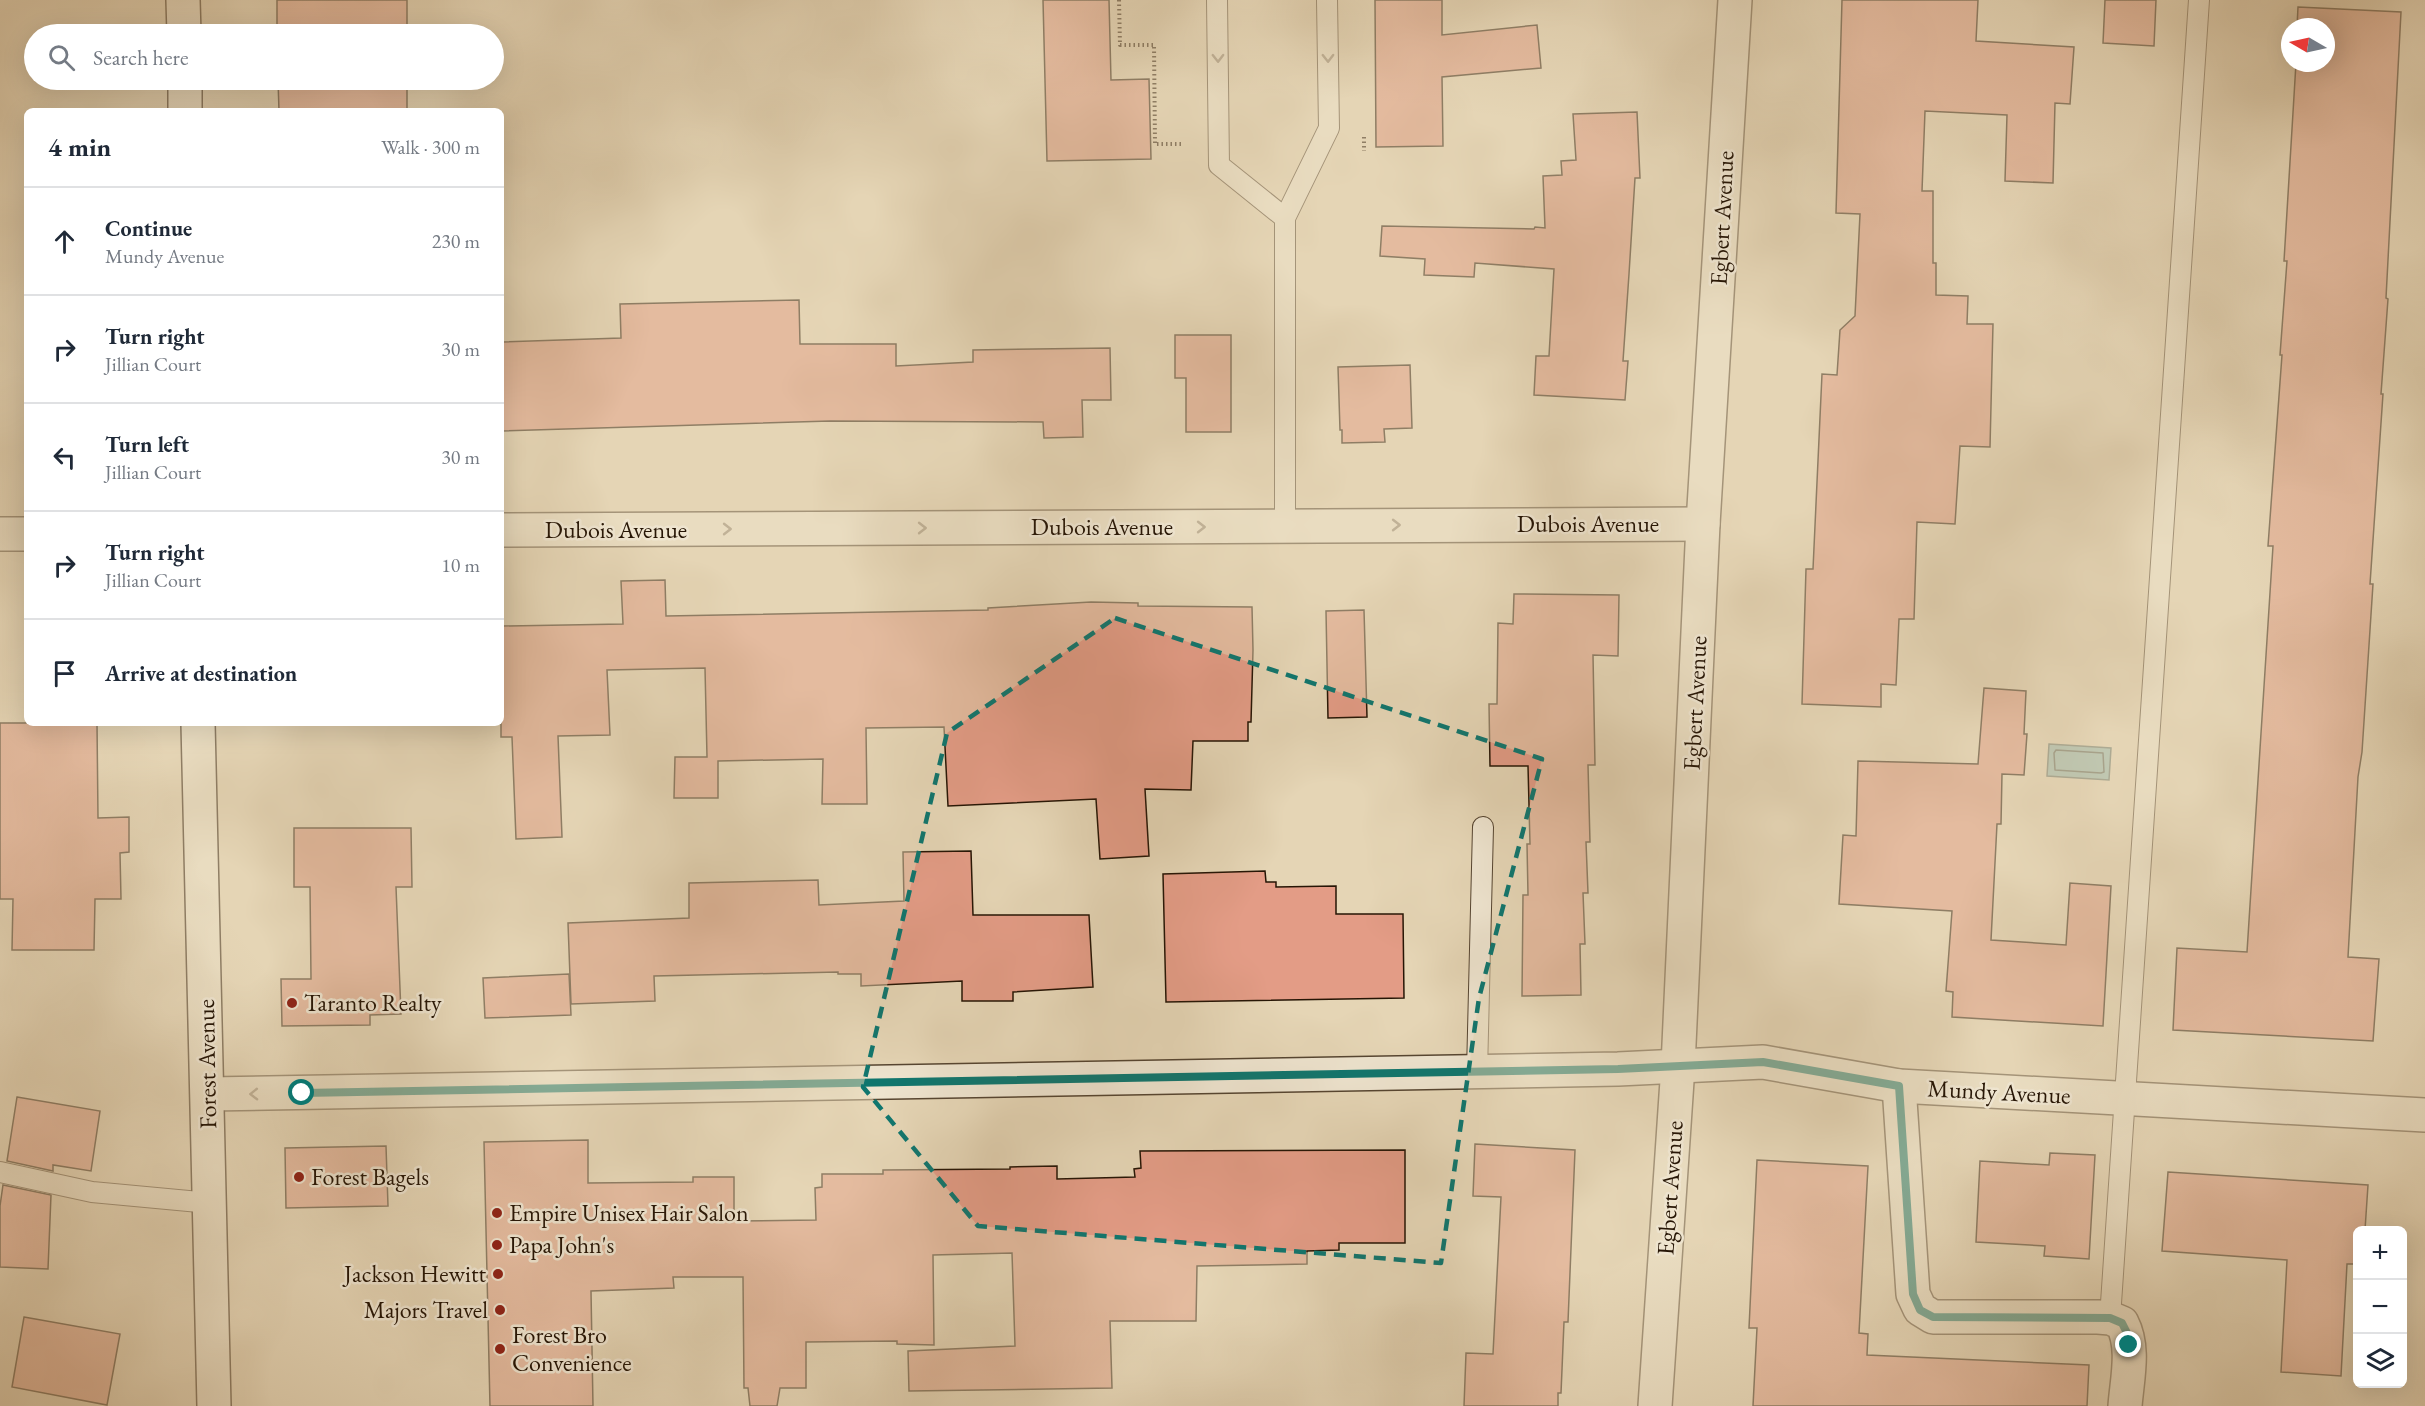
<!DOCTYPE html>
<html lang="en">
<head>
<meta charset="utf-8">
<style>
	:root { --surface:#fff; --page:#f2f2f3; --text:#1f2937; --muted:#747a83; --line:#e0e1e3 }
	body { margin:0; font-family:"EB Garamond",serif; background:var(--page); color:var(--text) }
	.controls { position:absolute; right:18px; bottom:18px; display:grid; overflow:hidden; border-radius:9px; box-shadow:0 6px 24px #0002 }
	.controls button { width:54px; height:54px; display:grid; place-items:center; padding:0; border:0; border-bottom:2px solid var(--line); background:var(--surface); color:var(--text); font:30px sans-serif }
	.compass { position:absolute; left:2281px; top:18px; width:54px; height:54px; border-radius:50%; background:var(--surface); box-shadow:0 6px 24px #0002; rotate:279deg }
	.stop { position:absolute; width:18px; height:18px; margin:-14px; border:4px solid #0f766e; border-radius:50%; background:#fff }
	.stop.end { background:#0f766e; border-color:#fff; box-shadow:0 2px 6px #0008 }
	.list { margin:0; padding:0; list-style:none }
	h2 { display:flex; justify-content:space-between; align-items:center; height:78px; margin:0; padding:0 24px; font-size:26px }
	h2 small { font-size:20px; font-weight:400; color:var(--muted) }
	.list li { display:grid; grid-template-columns:39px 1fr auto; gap:18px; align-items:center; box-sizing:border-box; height:108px; padding:0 24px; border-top:2px solid var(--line) }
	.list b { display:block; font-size:22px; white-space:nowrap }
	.list p { margin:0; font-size:20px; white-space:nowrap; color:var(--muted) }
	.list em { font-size:20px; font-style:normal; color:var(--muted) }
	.icon { flex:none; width:33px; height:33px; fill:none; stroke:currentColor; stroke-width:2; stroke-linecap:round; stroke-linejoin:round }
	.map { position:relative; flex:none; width:2425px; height:1406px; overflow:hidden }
	.search { position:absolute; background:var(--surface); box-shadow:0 6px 24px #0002; left:24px; top:24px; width:480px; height:66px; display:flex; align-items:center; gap:15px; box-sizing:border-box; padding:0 21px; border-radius:33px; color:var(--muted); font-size:22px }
	.panel { position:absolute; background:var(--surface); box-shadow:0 6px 24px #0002; left:24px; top:108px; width:480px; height:618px; border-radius:9px }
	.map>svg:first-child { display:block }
	.water { fill:#96b8b0; stroke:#69776c; stroke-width:1.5 }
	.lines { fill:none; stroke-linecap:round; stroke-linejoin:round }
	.shore { stroke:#5e665a; stroke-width:1.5 }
	.building { fill:#e39c86; stroke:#261505; stroke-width:1.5 }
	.service-casing { stroke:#564531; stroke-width:22 }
	.minor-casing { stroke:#564531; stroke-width:36 }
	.secondary-casing { stroke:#261505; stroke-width:36 }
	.path { stroke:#261505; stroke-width:4; stroke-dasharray:1.5 3; stroke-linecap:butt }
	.service { stroke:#eee4cf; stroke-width:20 }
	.minor { stroke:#eee4cf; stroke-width:33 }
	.secondary { stroke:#eee4cf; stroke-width:33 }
	.oneway { stroke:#948774 }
	.route { stroke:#0f766e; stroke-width:8 }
	.marked { fill:none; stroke:#0f766e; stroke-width:4.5; stroke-dasharray:12 8; stroke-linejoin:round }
	.poi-dot { fill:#8f2418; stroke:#eee4cf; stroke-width:2 }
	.labels { text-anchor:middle; stroke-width:5; stroke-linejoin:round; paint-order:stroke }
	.street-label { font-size:24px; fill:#261505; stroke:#eee4cf }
	.poi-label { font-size:24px; fill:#261505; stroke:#eee4cf; text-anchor:start }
</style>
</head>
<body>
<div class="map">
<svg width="2425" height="1406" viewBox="0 0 2425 1406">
	<rect width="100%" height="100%" fill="#e5d5b5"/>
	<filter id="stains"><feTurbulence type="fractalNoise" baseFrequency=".00333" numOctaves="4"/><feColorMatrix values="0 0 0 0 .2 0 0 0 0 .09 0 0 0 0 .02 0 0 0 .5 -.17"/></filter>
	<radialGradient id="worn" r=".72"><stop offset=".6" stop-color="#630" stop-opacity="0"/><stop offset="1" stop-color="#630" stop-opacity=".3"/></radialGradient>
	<polygon class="water" points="2049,744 2111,748 2109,780 2047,776"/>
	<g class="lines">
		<polygon class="shore" points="2056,750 2103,753 2104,772 2101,773 2055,770 2054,753"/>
	</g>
	<g class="building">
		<rect x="277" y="0" width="130" height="34"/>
		<polygon points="1043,0 1109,0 1111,80 1149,79 1151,159 1047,161"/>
		<polygon points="1375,0 1442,0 1442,35 1537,25 1541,68 1442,77 1443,146 1376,147"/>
		<polygon points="1842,0 1978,0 1976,41 2074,47 2070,104 2055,103 2053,183 2005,181 2007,115 1925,111 1922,191 1933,191 1933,263 1936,263 1936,295 1968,296 1967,324 1993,324 1990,447 1960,446 1955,524 1917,522 1914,619 1899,619 1896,685 1881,684 1881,707 1802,704 1806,569 1813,569 1822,374 1837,375 1840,330 1855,316 1860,214 1836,213"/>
		<polygon points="2105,0 2156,0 2154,46 2103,43"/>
		<polygon points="2298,7 2401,12 2386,298 2388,299 2381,394 2383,394 2370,584 2373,584 2362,752 2358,777 2348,957 2379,959 2373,1041 2173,1030 2177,948 2247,952 2273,546 2268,546 2282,355 2280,355 2287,261 2284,261 2296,63 2326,63 2326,27 2297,27"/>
		<polygon points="278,80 407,80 407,111 279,111"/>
		<polygon points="1637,112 1640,178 1635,178 1629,274 1623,361 1628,361 1625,400 1534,395 1536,356 1549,356 1554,269 1475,263 1474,277 1424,275 1425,259 1380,256 1382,226 1534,229 1535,227 1545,228 1543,176 1562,175 1561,161 1576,160 1573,114"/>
		<polygon points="799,300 800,344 896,344 896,366 973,362 973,350 1110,348 1111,400 1082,400 1083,437 1044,438 1043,422 830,421 501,431 501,342 621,338 620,304"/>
		<polygon points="1175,335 1231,335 1231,432 1186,432 1186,378 1175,378"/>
		<polygon points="1410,365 1412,428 1384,429 1385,442 1342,443 1342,430 1340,430 1338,367"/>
		<polygon points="665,580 666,616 988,610 988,608 1091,602 1138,603 1138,606 1252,607 1253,650 1251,722 1248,722 1248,741 1193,741 1191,790 1145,789 1149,856 1100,859 1096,799 948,806 944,727 866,728 867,804 822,804 823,759 718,761 718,798 674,798 675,757 707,757 705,668 607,670 610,735 558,736 562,837 516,839 512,737 501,737 501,626 623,624 621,581"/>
		<polygon points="1514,594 1619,595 1618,656 1593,655 1595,765 1588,765 1590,842 1586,842 1588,893 1583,893 1585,944 1580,944 1581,995 1522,996 1523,895 1528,895 1527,844 1530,844 1528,766 1490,766 1489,704 1497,704 1498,623 1513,624"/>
		<polygon points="1364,610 1367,717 1328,718 1326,611"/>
		<polygon points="1984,688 2026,691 2024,734 2027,734 2024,775 2002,774 2001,824 1997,824 1991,940 2066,945 2070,883 2111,886 2103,1026 1952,1017 1953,992 1946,991 1952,911 1839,904 1843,835 1856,836 1858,761 1978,764"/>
		<polygon points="0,723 97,723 98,818 129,817 129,852 120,853 121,899 95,899 94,950 12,950 13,899 0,899"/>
		<polygon points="294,828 411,828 412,887 396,887 401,1014 370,1015 370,1025 282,1026 281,979 311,979 310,887 294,887"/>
		<polygon points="971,851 973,915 1089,915 1093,987 1013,992 1013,1001 962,1001 962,981 861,986 861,974 838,974 838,972 654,976 655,1001 571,1004 568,923 689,918 689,883 818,880 819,905 904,901 903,852"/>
		<polygon points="1265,871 1266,882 1276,882 1276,887 1336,886 1336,914 1403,914 1404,998 1166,1002 1163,874"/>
		<polygon points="569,974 571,1015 485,1018 483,978"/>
		<polygon points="17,1097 100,1111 91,1171 53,1165 53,1171 7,1161"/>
		<polygon points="588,1140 588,1183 693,1182 693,1177 734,1177 734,1221 816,1220 815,1188 822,1187 822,1174 883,1174 883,1170 1010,1169 1010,1167 1057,1166 1057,1179 1135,1177 1134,1169 1141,1168 1140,1151 1405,1150 1405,1243 1339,1243 1339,1250 1307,1251 1307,1264 1197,1266 1196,1321 1110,1321 1112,1388 909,1391 908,1351 1015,1346 1012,1253 933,1255 934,1345 897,1344 897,1341 806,1342 806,1388 780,1388 777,1406 750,1406 748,1388 744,1388 743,1277 673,1277 674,1288 591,1291 593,1406 490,1406 484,1142"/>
		<polygon points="1475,1144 1575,1150 1568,1322 1564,1322 1561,1393 1558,1393 1558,1406 1464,1406 1466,1353 1493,1354 1501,1197 1473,1196"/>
		<polygon points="386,1146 388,1206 286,1208 285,1148"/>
		<polygon points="2050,1153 2095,1155 2089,1259 2044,1256 2045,1246 1976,1242 1980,1161 2049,1165"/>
		<polygon points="1757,1160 1868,1166 1859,1333 1868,1334 1867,1355 2089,1365 2087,1406 1753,1406 1757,1328 1749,1328"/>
		<polygon points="2168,1172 2368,1185 2365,1230 2358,1230 2358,1264 2347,1264 2341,1376 2281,1372 2287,1260 2162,1251"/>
		<polygon points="3,1185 51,1195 48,1269 0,1267 0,1206"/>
		<polygon points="24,1317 120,1334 107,1405 12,1387"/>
	</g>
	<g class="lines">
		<g class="service-casing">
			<g id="service">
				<polyline points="1217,0 1219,165 1285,218"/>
				<polyline points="1285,526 1285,218 1329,128 1327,0"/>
				<polyline points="1477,1072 1483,827"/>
				<polyline points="0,1172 92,1192 210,1203"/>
				<polyline points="2110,1318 2199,0"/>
			</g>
		</g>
		<g class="minor-casing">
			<g id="minor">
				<polyline points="501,530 1703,524"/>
				<polyline points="0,534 27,534"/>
				<path d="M1899 1086 1913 1294 1920 1309 1933 1317H2098L2110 1318 2122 1323C2135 1348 2127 1379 2125 1406"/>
				<polyline points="208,1094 1618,1069 1763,1062 1899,1086 2425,1115"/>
				<polyline points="1655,1406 1678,1066 1703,524 1735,0"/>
			</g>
		</g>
		<g class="secondary-casing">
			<g id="secondary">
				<polyline points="183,0 184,34"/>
				<polyline points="185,80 185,111"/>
				<polyline points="198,723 214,1406"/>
			</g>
		</g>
		<g class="path">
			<polyline points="1119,0 1120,45 1154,45 1155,144 1182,144"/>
			<polyline points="1364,137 1364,151"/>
		</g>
		<use href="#service" class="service"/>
		<use href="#minor" class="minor"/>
		<use href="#secondary" class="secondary"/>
	</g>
	<defs><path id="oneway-chevron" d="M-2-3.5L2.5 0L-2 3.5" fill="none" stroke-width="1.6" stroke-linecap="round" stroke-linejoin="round" transform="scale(1.5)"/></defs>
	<g class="oneway">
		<use href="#oneway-chevron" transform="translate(1218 58) rotate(89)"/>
		<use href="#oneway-chevron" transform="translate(1328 58) rotate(89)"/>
		<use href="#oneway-chevron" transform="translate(1396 525)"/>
		<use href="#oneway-chevron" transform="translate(1201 527)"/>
		<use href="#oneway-chevron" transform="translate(922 528)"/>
		<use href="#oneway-chevron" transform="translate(727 529)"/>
		<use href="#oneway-chevron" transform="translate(254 1094) rotate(179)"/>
	</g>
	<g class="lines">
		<polyline class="route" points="302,1093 1618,1069 1763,1062 1899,1086 1913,1294 1920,1310 1933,1317 2110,1318 2122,1323 2127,1333 2129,1345"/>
	</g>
	<path d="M0 0H2425V1406H0ZM1115 618 1542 759 1479 998 1441 1263 978 1226 863 1087 947 733Z" fill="#e5d5b5" fill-opacity=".55" fill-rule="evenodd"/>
	<path class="marked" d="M1115 618 1542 759 1479 998 1441 1263 978 1226 863 1087 947 733Z"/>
	<g class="poi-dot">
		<circle cx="292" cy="1003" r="6"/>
		<circle cx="299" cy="1177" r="6"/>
		<circle cx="497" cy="1213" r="6"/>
		<circle cx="497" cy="1245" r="6"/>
		<circle cx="498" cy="1274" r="6"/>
		<circle cx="500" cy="1310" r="6"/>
		<circle cx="500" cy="1349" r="6"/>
	</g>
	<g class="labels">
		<g class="street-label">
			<text transform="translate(1722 218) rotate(-87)" y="8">Egbert Avenue</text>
			<text x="1588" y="532">Dubois Avenue</text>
			<text x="1102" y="535">Dubois Avenue</text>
			<text x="616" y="538">Dubois Avenue</text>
			<text transform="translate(1695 703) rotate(-87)" y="8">Egbert Avenue</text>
			<text transform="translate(207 1064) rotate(-91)" y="8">Forest Avenue</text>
			<text transform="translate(1999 1092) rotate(3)" y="8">Mundy Avenue</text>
			<text transform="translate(1670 1188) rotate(-86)" y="8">Egbert Avenue</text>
		</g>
		<g class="poi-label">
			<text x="304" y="1011">Taranto Realty</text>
			<text x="311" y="1185">Forest Bagels</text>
			<text x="509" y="1221">Empire Unisex Hair Salon</text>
			<text x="509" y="1253">Papa John's</text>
			<text x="486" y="1282" text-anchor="end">Jackson Hewitt</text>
			<text x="488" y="1318" text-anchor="end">Majors Travel</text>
			<text x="512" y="1343">Forest Bro<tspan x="512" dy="28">Convenience</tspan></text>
		</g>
	</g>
	<rect width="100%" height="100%" filter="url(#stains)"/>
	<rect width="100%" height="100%" fill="url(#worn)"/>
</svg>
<div class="controls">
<button>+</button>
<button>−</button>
<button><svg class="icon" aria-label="layers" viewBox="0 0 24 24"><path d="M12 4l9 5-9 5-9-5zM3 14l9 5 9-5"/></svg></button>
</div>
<svg class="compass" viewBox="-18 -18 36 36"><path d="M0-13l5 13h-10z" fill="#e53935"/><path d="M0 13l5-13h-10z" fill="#747a83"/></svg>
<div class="stop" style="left:302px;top:1093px"></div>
<div class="stop end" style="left:2129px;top:1345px"></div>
<div class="search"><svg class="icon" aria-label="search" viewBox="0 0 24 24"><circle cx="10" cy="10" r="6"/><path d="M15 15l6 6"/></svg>Search here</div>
<section class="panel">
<h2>4 min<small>Walk · 300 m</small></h2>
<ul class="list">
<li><svg class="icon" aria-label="ahead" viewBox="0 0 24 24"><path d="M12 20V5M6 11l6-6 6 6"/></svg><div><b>Continue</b><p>Mundy Avenue</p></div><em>230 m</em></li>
<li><svg class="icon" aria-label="right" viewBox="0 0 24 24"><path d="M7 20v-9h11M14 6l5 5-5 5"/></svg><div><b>Turn right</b><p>Jillian Court</p></div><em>30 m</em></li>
<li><svg class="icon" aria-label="left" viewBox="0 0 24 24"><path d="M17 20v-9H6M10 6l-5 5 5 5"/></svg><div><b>Turn left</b><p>Jillian Court</p></div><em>30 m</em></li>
<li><svg class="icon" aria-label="right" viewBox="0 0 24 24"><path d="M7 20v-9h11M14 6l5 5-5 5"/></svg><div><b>Turn right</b><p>Jillian Court</p></div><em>10 m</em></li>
<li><svg class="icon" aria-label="arrive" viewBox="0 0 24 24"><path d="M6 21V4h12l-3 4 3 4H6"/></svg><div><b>Arrive at destination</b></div></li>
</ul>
</section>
</div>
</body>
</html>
